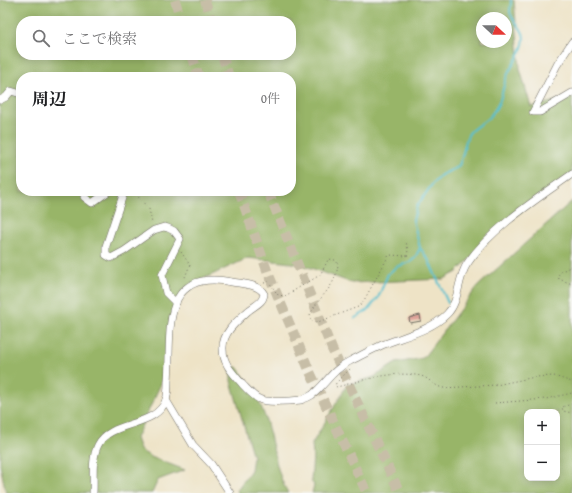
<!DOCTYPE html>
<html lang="ja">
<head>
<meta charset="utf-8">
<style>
	:root { --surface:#fff; --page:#f6f6f6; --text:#202124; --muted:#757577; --line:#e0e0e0 }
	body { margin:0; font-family:"Gentium Book Plus","Noto Serif JP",serif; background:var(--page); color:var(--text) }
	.controls { position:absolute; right:12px; bottom:12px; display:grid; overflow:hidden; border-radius:8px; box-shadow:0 2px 10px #0003 }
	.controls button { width:36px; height:36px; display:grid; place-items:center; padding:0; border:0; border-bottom:1px solid var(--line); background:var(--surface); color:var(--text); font:20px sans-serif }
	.compass { position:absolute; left:476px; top:12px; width:36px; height:36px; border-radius:50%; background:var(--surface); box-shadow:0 2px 10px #0003; rotate:112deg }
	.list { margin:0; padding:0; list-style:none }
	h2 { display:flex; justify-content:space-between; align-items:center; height:52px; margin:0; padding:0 16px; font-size:17px }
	h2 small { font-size:13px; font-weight:400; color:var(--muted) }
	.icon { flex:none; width:22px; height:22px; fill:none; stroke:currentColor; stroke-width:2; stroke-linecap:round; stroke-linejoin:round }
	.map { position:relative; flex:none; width:572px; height:493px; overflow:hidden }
	.search { position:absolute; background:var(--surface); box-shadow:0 2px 10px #0003; left:16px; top:16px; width:280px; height:44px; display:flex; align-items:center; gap:10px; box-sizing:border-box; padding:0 14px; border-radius:16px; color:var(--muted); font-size:15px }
	.panel { position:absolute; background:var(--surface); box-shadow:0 2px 10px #0003; left:16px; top:72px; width:280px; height:124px; border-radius:16px }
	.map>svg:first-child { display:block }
	.forest { fill:#98b567; stroke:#627049; fill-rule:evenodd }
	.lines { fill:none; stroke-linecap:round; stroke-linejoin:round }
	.stream { stroke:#55c0d0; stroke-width:2 }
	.building { fill:#dea198 }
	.highway-tunnel { stroke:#c7bea7; stroke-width:10; stroke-dasharray:10 5; stroke-linecap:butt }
	.minor-casing { stroke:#6f6b61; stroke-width:8 }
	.path { stroke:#6f6b61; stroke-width:1; stroke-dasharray:1 3; stroke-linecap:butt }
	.minor { stroke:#fff; stroke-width:7 }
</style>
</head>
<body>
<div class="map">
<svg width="572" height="493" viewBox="0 0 572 493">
	<rect width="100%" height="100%" fill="#f6f6f2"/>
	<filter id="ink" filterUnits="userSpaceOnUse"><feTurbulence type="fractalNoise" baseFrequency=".025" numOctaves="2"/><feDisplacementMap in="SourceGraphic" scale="8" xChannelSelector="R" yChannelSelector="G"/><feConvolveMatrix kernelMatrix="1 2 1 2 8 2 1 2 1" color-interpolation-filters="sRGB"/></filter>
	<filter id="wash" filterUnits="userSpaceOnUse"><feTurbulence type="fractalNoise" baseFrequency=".012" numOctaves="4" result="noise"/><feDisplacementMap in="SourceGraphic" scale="16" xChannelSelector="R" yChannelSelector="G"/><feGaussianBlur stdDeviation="0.9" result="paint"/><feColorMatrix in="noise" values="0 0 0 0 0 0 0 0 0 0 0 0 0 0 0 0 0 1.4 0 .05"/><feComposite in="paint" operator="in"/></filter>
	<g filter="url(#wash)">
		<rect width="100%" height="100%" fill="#eee3c6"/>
		<g class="forest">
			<path d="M0 0H514L520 69 531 107 572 97V174L504 224 457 272 444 279 352 283 300 264 248 258 203 279 183 296 170 317 163 379 136 438 140 450 151 457 185 470 158 480 152 493H6L0 465ZM482 18H506V42H482ZM21 21H291V55H21ZM21 77H291V191H21Z"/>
			<path d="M572 201V493H312L314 485 311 481 313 456 312 444 347 385 374 377 396 363 423 358 478 286ZM527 412H557V478H527Z"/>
			<path d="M231 367H237C250 384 262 403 267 424 274 447 276 473 288 493H238L237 490 251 470 253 457 231 381Z"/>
		</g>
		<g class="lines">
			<g class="stream">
				<path d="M448 303 428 259 420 248 413 220 417 206 433 183 441 175 458 167C464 156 464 144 468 135 473 126 485 123 491 115 503 101 501 91 507 76 512 64 523 53 524 39 525 29 512 22 510 12 510 9 511 4 511 0"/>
				<polyline points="355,318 367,311 378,298 388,274 396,267 410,262 415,258 420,248"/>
			</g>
		</g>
		<g id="blocks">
			<polygon class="building" points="420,315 421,321 410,323 409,318"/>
		</g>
	</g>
	<g filter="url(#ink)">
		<use href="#blocks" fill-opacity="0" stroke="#6f6b61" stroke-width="1"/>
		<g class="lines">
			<g class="highway-tunnel">
				<polyline points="175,0 181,21"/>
				<polyline points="205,0 211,21"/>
				<polyline points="192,55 199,77"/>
				<polyline points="222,55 229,77"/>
				<polyline points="239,191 268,273 310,372 367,493"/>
				<polyline points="268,191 332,349 400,493"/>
			</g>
			<g class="minor-casing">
				<g id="minor">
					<polyline points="572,42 557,65 533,112 540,112 572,93"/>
					<polyline points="0,100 6,97 11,91 21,94"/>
					<polyline points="86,191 84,197 92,203 109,191"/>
					<polyline points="124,191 124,192 106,246 106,255 111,258 124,251 154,230 164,227 168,228 174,231 180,239 162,275 166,293 176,303"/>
					<polyline points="166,400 193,445 211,464 230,493"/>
					<path d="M93 493C94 478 91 459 98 445 110 420 156 428 166 400 168 394 168 387 168 381 172 334 158 267 232 282 242 284 259 284 264 294 263 303 255 305 248 311 237 321 222 333 223 349 223 365 234 374 243 385 248 390 253 396 259 399 266 403 292 401 301 400 304 399 309 397 312 395 326 384 332 370 350 361 360 356 371 350 382 345 404 336 430 331 447 314 460 301 457 279 467 264 491 228 537 199 572 174"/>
				</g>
			</g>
			<g class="path">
				<polyline points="19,157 21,154"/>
				<polyline points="133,191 149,209 152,223"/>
				<polyline points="181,252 190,265 185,277 186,280"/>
				<polyline points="572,266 560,272 558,276 559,279 572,284"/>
				<path d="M264 283 269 282 278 295 285 296 320 275 328 260C333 258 336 260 338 264 336 289 318 296 310 315V320L314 322H318L358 307 362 304 389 255 407 256 408 250 406 242"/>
				<path d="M350 369 336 383 335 386 337 387C363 380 394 370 421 376 429 378 434 386 443 388L496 385 535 377 554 376 572 382"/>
				<polyline points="495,403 546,399 572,393"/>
				<polyline points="572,404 562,407 563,411 572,413"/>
			</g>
			<use href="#minor" class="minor"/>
		</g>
	</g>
</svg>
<div class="controls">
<button>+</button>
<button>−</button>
</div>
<svg class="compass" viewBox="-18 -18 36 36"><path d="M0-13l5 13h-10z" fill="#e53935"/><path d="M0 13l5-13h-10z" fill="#757577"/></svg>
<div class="search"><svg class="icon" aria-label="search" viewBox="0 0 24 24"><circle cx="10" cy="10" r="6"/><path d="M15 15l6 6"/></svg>ここで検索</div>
<section class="panel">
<h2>周辺<small>0件</small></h2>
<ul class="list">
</ul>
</section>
</div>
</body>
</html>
